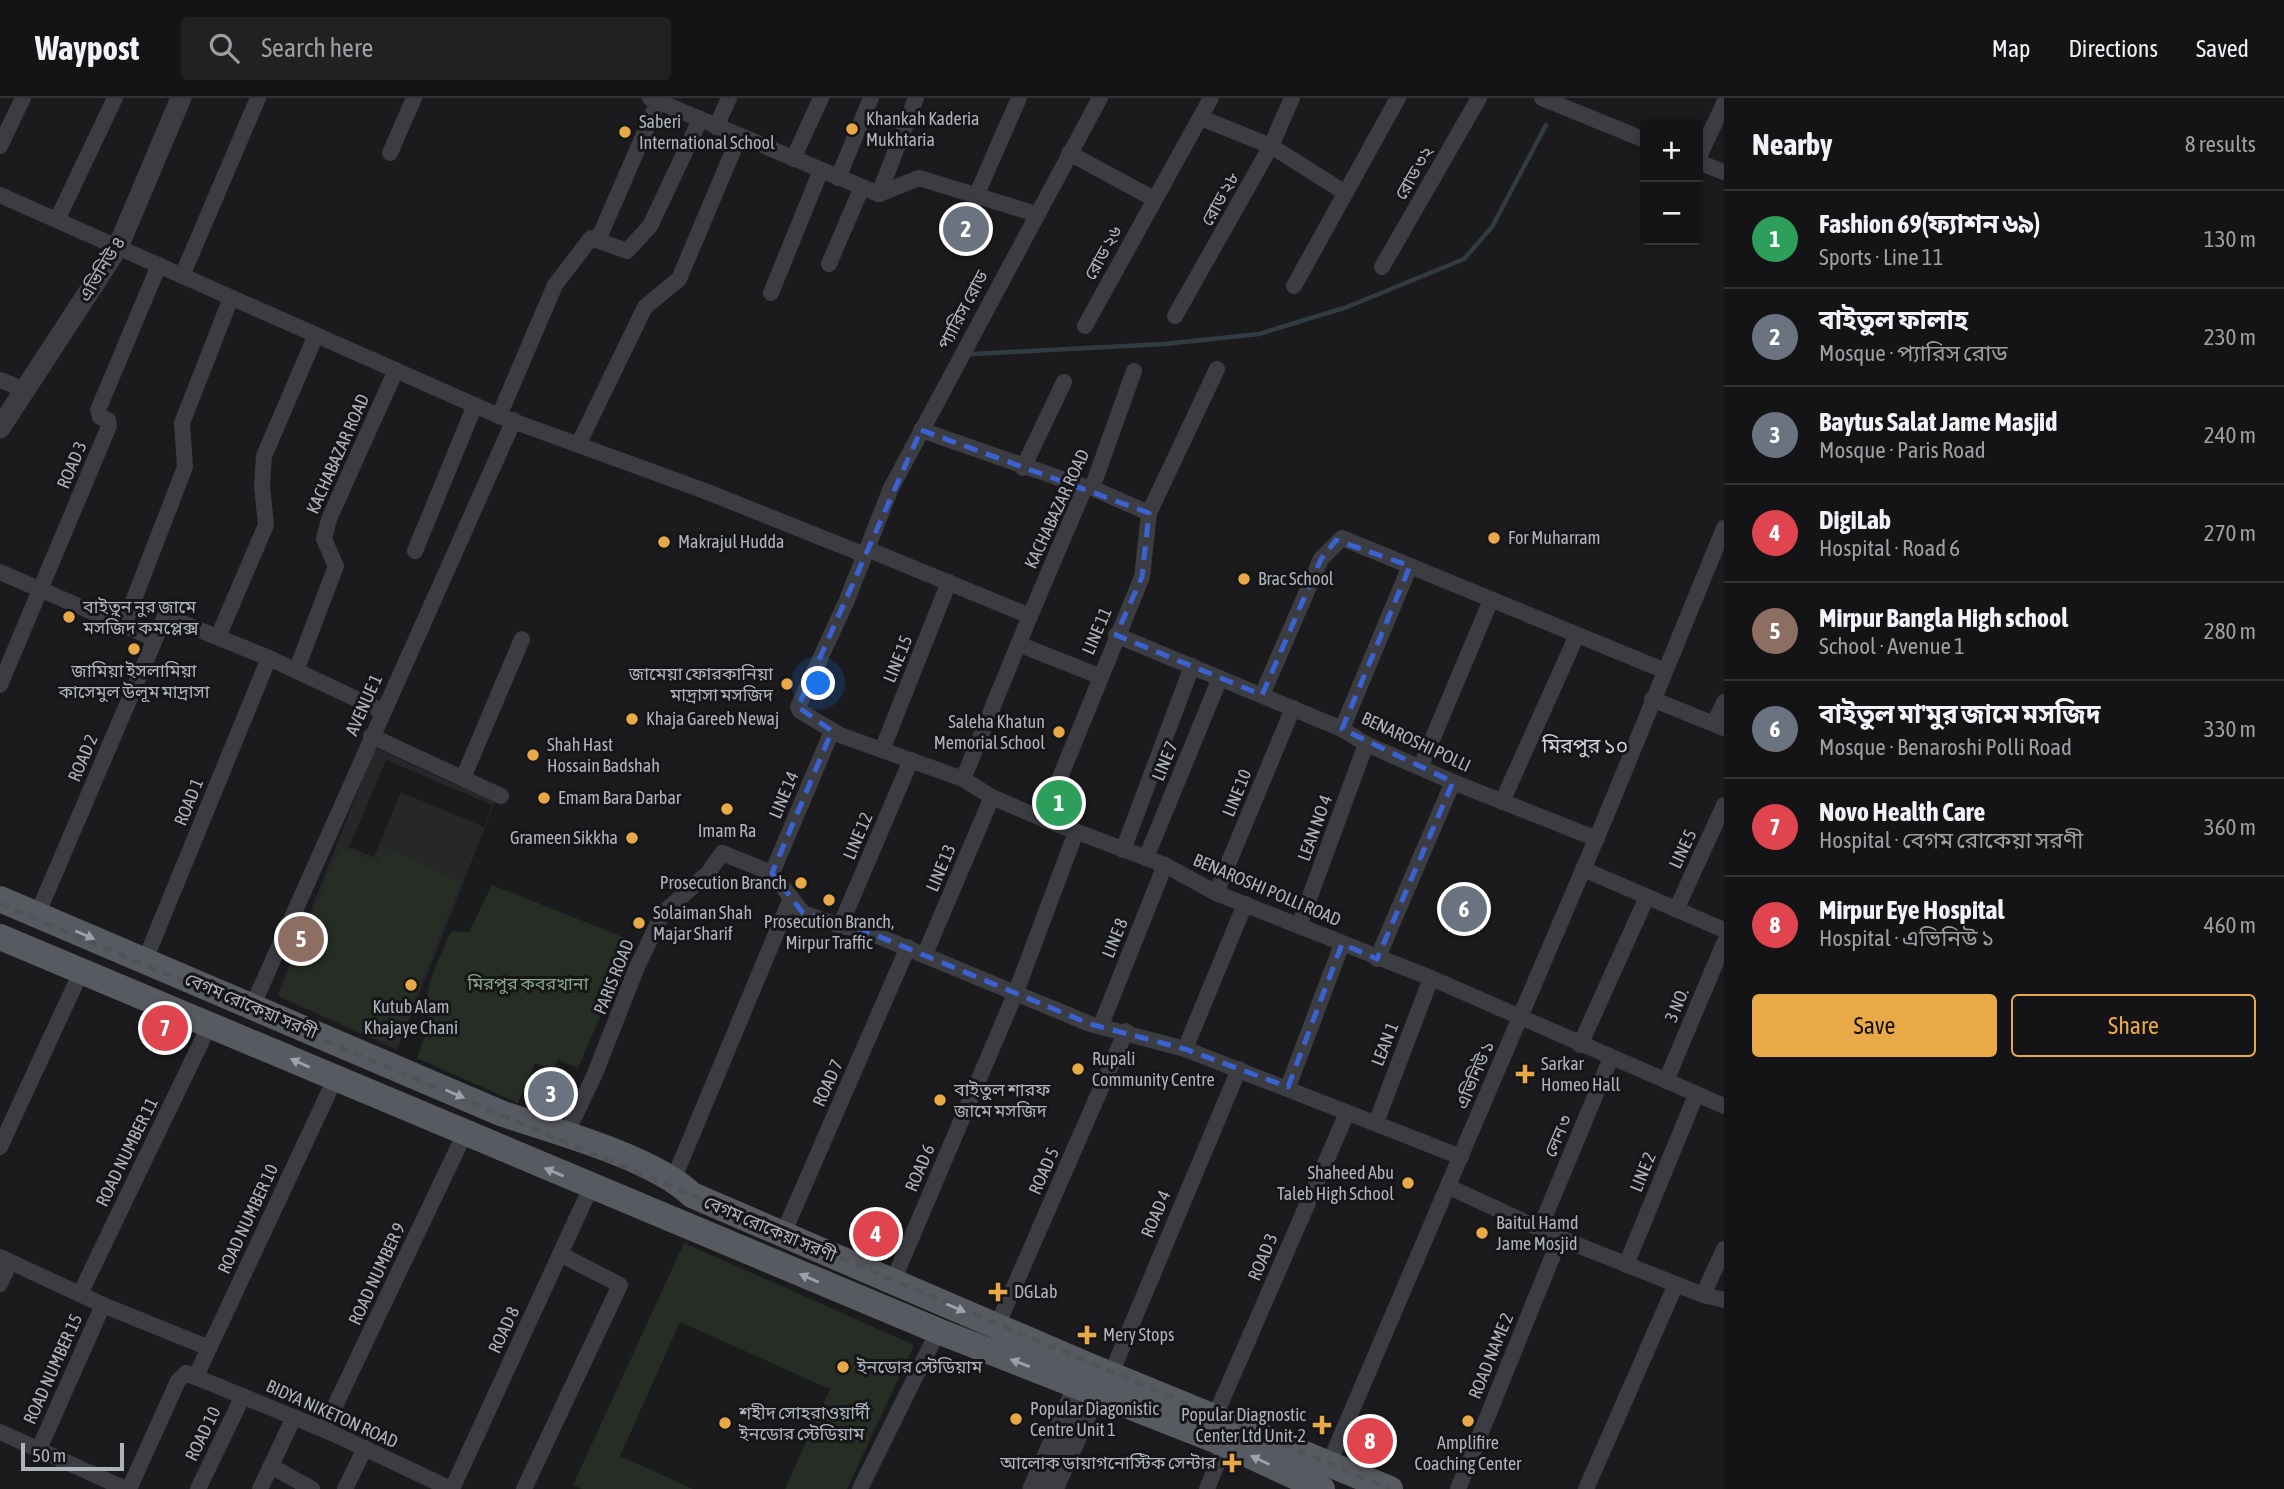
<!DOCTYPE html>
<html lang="en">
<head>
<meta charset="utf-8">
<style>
	:root { --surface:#141416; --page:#212123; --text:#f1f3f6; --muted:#9d9ea1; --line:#333335; --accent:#e9a946 }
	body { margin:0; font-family:"Asap Condensed","Noto Sans Bengali",sans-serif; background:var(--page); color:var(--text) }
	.controls { position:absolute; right:21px; top:21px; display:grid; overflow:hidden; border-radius:7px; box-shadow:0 4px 10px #0003 }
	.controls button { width:63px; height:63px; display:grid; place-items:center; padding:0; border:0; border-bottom:2px solid var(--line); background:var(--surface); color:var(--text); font:35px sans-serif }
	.scale { position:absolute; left:21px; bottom:18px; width:103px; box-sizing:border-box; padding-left:7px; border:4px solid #aeb3bc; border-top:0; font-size:19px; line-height:24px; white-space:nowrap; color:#aeb3bc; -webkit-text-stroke:5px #161618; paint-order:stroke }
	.you { position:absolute; left:819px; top:586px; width:24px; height:24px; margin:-18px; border:5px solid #fff; border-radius:50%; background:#1a73e8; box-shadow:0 0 0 10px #1a73e833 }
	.badge { display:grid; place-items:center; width:46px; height:46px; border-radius:50%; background:var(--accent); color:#fff; font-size:23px; font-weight:700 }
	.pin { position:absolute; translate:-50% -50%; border:4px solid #fff; box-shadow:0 2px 7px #0006 }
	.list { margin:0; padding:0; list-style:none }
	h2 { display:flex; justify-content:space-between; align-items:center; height:91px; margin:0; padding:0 28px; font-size:30px }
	h2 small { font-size:23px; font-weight:400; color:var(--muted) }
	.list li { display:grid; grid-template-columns:46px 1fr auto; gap:21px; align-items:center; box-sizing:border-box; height:98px; padding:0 28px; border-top:2px solid var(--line) }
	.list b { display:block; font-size:26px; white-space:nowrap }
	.list p { margin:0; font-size:23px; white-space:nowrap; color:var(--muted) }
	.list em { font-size:23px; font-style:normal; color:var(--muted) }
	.actions { display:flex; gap:14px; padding:21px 28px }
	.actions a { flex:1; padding:16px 0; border:2px solid var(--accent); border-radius:7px; text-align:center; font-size:24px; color:var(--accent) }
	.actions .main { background:var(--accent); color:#111 }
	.icon { flex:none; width:38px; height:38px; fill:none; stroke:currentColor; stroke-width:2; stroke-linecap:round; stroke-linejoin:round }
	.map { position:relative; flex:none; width:1724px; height:1391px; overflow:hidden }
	header { display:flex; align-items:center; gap:42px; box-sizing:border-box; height:98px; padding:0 35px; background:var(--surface); border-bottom:2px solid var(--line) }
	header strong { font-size:33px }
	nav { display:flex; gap:38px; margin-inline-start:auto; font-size:24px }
	.search { width:490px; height:63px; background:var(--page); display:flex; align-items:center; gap:18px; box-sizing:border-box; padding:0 24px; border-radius:7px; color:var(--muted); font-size:26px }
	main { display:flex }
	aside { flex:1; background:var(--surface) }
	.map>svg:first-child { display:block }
	.built { fill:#27272a; fill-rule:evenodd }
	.green { fill:#252d25 }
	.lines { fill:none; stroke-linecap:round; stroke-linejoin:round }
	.stream { stroke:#313b41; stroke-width:4.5 }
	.minor { stroke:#3c3d42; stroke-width:16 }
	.tertiary { stroke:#3c3d42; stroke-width:21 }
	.primary { stroke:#585a61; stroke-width:26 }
	.rail { stroke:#515359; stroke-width:4.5; stroke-dasharray:9 7; stroke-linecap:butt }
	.oneway { fill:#9da1aa }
	.marked { fill:none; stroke:#3a62d2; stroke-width:5; stroke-dasharray:14 9; stroke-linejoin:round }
	.poi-dot { fill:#e9a946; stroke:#161618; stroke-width:2.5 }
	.labels { text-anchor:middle; stroke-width:6; stroke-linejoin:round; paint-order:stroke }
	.poi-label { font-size:18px; fill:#aeb3bc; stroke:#161618; text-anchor:start }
	.street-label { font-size:18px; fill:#aeb3bc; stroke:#161618 }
	.park-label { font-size:18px; fill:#86a586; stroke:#161618 }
	.quarter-label { font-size:21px; fill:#cfd2d8; stroke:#161618 }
</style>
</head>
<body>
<header>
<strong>Waypost</strong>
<div class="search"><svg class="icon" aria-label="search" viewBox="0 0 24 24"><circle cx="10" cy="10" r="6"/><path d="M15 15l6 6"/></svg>Search here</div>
<nav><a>Map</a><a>Directions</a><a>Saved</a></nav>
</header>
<main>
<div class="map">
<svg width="1724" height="1391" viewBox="0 0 1724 1391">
	<rect width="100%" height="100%" fill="#1b1b1d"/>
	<path class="built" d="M375 650 495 704 397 952 277 898ZM386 662 492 707 484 729 401 694 374 759 349 749ZM340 748 376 764 382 750 394 949Z"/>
	<g class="green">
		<polygon points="340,748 376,764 382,749 460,784 395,949 280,898"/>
		<path d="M492 787 633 843 578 970 558 962 553 972 535 965 518 1005 417 960 430 924C419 895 440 860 451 833L469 834Z"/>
		<polygon points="684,1145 914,1247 847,1391 785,1391 830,1291 680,1224 620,1358 693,1391 582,1391 573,1387"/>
	</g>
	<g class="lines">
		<polyline class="stream" points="972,256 1164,246 1259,236 1347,209 1464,161 1492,129 1546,27"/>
		<g class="minor">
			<polyline points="650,0 879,96"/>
			<polyline points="1100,0 891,390 847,502 798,609 800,613 840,637 963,681 992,699 1043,721 1165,767 1216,795 1431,880 1724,1008"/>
			<polyline points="1542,0 1645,42"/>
			<polyline points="1201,20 1271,48 1344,94"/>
			<polyline points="716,29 729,0"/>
			<polyline points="0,48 23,0"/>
			<polyline points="390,55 414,0"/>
			<polyline points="1069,55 1154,101"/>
			<polyline points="793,61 821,0"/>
			<polyline points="1698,61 1724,5"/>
			<polyline points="1698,64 1724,74"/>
			<polyline points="838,80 871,0"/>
			<polyline points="879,96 919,80 1036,116"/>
			<polyline points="879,96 916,0"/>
			<polyline points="0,97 499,318 705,393 865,457"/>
			<polyline points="976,98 1019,0"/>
			<polyline points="57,122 115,0"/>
			<polyline points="598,142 658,4"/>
			<polyline points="829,166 862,89"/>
			<polyline points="1382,169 1479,0"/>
			<polyline points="182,178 258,0"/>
			<polyline points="1294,188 1398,0"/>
			<polyline points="771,195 821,72"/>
			<polyline points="1175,218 1271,48 1292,0"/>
			<polyline points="1085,228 1211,0"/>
			<polyline points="0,282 25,292"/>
			<polyline points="499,318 555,187 591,140 627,153 650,128 700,22"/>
			<polyline points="921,332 1085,389"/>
			<polyline points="579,345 645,209 679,181 739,39"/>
			<polyline points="1023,370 1064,284"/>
			<polyline points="1149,415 1217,271"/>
			<polyline points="867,451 1030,518 1085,389 1092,390 1134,273"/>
			<polyline points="415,453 475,307"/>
			<polyline points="0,474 155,541"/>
			<polyline points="124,527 185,369 182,325 231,200"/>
			<polyline points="1116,537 1342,631 1366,646 1453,684 1597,741"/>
			<polyline points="218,539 266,427 262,389 264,358 316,237"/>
			<polyline points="1018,546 1099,578"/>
			<polyline points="296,573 336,468 324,441 329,421 396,272"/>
			<polyline points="0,587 109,328 108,322 100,319 98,312 159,167"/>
			<polyline points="1262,597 1321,461 1342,440 1663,572"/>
			<polyline points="1652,601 1724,630"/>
			<polyline points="1714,626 1724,604"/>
			<polyline points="1342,631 1410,468"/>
			<polyline points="371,638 501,698"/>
			<polyline points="882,652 949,484"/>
			<polyline points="1421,668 1491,502"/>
			<polyline points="463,680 522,541"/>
			<polyline points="963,681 1030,518"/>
			<polyline points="1502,704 1577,537"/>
			<polyline points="1043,721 1142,479 1149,415 1092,390"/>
			<polyline points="1123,752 1192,568"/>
			<polyline points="1146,760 1220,580"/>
			<polyline points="1583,771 1724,832"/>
			<polyline points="772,775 832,633"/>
			<polyline points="1216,795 1293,610"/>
			<polyline points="1676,812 1724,707"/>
			<polyline points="37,817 165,518 269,560 382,613"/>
			<polyline points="840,828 911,662"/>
			<polyline points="1299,828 1366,646"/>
			<polyline points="925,856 992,699"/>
			<polyline points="1377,861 1453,684"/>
			<polyline points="145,862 269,560"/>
			<polyline points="252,909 514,322"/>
			<polyline points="1101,927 1165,767"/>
			<polyline points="1580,947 1647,799"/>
			<polyline points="1185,951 1245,806"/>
			<polyline points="1666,983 1724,845"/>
			<polyline points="1288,989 1342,846"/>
			<polyline points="1376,1025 1431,880"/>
			<polyline points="566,1036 594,978 637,869 663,815 708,775 722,755 772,775 803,815 840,828 861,831 1090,926 1185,951 1461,1059"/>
			<polyline points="0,1049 81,874"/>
			<polyline points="674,1080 791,800"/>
			<polyline points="1449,1089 1560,1140 1703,1197 1724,1202"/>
			<polyline points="1540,1130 1611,960"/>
			<polyline points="783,1136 908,849"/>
			<polyline points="0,1159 103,1207 209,1250"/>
			<polyline points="1626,1167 1696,997"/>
			<polyline points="893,1183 1016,894 1076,734"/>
			<polyline points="0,1186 10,1164"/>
			<polyline points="80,1196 209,928"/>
			<polyline points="1703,1197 1724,1151"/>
			<polyline points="997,1228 1126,933"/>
			<polyline points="1111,1276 1239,971"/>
			<polyline points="196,1278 335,981"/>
			<polyline points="1215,1318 1347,1015"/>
			<polyline points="324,1331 464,1037"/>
			<polyline points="0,1334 126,1391"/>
			<polyline points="39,1351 103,1207"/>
			<polyline points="1329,1366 1606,718 1724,430"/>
			<polyline points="271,1368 312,1391"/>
			<polyline points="129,1391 178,1283 186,1275 332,1335 451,1391"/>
			<polyline points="198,1391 243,1298"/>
			<polyline points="260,1391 294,1319"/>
			<polyline points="345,1391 365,1350"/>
			<polyline points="452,1391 591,1089"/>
			<polyline points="524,1391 620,1187 560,1156"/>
			<polyline points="860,1391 938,1233"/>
			<polyline points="1207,1391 1225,1346"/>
			<polyline points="1458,1391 1560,1140"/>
			<polyline points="1586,1391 1676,1186"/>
		</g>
		<g class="tertiary">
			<polyline points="0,330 118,149 181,0"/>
			<polyline points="1033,1391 1084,1274"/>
			<polyline points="1053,1391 1102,1282"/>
		</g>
		<g class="primary">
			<path d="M0 801 503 1016C555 1033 654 1060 692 1097L1087 1267 1390 1391"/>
			<polyline points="0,839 938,1233 1225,1346 1322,1391"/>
		</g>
		<polyline class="rail" points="0,806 1390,1391"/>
	</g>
	<defs><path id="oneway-solid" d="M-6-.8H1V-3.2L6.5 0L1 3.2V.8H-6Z" transform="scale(1.75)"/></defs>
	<g class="oneway">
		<use href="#oneway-solid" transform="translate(85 837) rotate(23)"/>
		<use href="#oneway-solid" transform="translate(300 965) rotate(-156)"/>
		<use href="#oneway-solid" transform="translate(455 996) rotate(23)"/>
		<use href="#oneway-solid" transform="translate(554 1074) rotate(-157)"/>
		<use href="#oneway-solid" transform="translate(809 1180) rotate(-157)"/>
		<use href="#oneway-solid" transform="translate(956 1210) rotate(23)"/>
		<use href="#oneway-solid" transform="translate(1020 1265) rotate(-159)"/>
		<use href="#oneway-solid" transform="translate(1260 1362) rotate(-155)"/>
	</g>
	<path class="marked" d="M921 332 1149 415 1142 479 1116 537 1262 597 1321 461 1336 442 1410 468 1342 631 1453 684 1377 861 1342 846 1288 989 1185 951 1090 926 861 831 803 815 772 775 832 633 798 609Z"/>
	<g class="poi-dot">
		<circle cx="852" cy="31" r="7"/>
		<circle cx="625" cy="34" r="7"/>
		<circle cx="1494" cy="440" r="7"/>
		<circle cx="664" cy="444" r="7"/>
		<circle cx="1244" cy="481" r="7"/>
		<circle cx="69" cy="519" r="7"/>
		<circle cx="134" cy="551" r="7"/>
		<circle cx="787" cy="586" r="7"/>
		<circle cx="632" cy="621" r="7"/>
		<circle cx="1059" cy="634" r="7"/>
		<circle cx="533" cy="657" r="7"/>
		<circle cx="544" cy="700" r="7"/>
		<circle cx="727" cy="711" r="7"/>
		<circle cx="632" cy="740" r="7"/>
		<circle cx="801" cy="785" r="7"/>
		<circle cx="829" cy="802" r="7"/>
		<circle cx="639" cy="825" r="7"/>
		<circle cx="411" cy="887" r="7"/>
		<circle cx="1078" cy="971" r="7"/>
		<path d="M1521.5 965.5h7v7h7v7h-7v7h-7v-7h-7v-7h7z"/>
		<circle cx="940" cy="1002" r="7"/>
		<circle cx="1408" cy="1085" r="7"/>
		<circle cx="1482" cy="1135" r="7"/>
		<path d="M994.5 1183.5h7v7h7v7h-7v7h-7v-7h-7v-7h7z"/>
		<path d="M1083.5 1226.5h7v7h7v7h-7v7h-7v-7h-7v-7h7z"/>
		<circle cx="843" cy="1269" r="7"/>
		<circle cx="1016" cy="1321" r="7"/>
		<circle cx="1468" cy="1323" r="7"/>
		<circle cx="725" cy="1325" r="7"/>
		<path d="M1318.5 1316.5h7v7h7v7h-7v7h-7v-7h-7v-7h7z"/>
		<path d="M1228.5 1354.5h7v7h7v7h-7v7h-7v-7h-7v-7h7z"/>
	</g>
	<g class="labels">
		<g class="poi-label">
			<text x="866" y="27">Khankah Kaderia<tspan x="866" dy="21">Mukhtaria</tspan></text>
			<text x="639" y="30">Saberi<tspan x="639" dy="21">International School</tspan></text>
			<text x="1508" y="446">For Muharram</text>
			<text x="678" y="450">Makrajul Hudda</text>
			<text x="1258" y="487">Brac School</text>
			<text x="83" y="515">বাইতুন নুর জামে<tspan x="83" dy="21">মসজিদ কমপ্লেক্স</tspan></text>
			<text x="134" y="579" text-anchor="middle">জামিয়া ইসলামিয়া<tspan x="134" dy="21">কাসেমুল উলূম মাদ্রাসা</tspan></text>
			<text x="773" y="582" text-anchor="end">জামেয়া ফোরকানিয়া<tspan x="773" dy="21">মাদ্রাসা মসজিদ</tspan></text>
			<text x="646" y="627">Khaja Gareeb Newaj</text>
			<text x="1045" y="630" text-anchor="end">Saleha Khatun<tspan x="1045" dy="21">Memorial School</tspan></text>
			<text x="547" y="653">Shah Hast<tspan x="547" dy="21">Hossain Badshah</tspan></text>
			<text x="558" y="706">Emam Bara Darbar</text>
			<text x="727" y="739" text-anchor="middle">Imam Ra</text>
			<text x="618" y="746" text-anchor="end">Grameen Sikkha</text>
			<text x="787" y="791" text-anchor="end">Prosecution Branch</text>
			<text x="653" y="821">Solaiman Shah<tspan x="653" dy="21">Majar Sharif</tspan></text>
			<text x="829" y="830" text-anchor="middle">Prosecution Branch,<tspan x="829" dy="21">Mirpur Traffic</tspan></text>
			<text x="411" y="915" text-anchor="middle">Kutub Alam<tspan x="411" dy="21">Khajaye Chani</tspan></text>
			<text x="1092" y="967">Rupali<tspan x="1092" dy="21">Community Centre</tspan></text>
			<text x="1541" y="972">Sarkar<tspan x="1541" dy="21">Homeo Hall</tspan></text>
			<text x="954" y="998">বাইতুল শারফ<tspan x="954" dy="21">জামে মসজিদ</tspan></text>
			<text x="1394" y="1081" text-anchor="end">Shaheed Abu<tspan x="1394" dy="21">Taleb High School</tspan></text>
			<text x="1496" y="1131">Baitul Hamd<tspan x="1496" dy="21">Jame Mosjid</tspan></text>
			<text x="1014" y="1200">DGLab</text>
			<text x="1103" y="1243">Mery Stops</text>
			<text x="857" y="1275">ইনডোর স্টেডিয়াম</text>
			<text x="1030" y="1317">Popular Diagonistic<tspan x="1030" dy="21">Centre Unit 1</tspan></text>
			<text x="739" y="1321">শহীদ সোহরাওয়ার্দী<tspan x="739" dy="21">ইনডোর স্টেডিয়াম</tspan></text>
			<text x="1306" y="1323" text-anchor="end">Popular Diagnostic<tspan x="1306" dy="21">Center Ltd Unit-2</tspan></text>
			<text x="1468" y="1351" text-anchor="middle">Amplifire<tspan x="1468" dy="21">Coaching Center</tspan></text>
			<text x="1216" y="1371" text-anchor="end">আলোক ডায়াগনোস্টিক সেন্টার</text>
		</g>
		<g class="street-label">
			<text transform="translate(1414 75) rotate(-60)" y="6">রোড ৩২</text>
			<text transform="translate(1220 101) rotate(-61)" y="6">রোড ২৮</text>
			<text transform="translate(1103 155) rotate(-61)" y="6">রোড ২৬</text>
			<text transform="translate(102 171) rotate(-59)" y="6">এভিনিউ ৪</text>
			<text transform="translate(963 212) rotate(-62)" y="6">প্যারিস রোড</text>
			<text transform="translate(338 356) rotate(-66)" y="6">KACHABAZAR ROAD</text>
			<text transform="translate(72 367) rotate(-67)" y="6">ROAD 3</text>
			<text transform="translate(1057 411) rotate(-65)" y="6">KACHABAZAR ROAD</text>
			<text transform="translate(1097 533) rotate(-67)" y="6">LINE 11</text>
			<text transform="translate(898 561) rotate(-68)" y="6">LINE 15</text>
			<text transform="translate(364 607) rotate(-66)" y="6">AVENUE 1</text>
			<text transform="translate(1416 644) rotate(25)" y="6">BENAROSHI POLLI</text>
			<text transform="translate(83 660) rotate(-67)" y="6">ROAD 2</text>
			<text transform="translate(1165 663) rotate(-68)" y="6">LINE 7</text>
			<text transform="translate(1237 695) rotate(-68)" y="6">LINE 10</text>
			<text transform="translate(784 697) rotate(-67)" y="6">LINE 14</text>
			<text transform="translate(189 704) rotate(-68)" y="6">ROAD 1</text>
			<text transform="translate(1315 730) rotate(-70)" y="6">LEAN NO 4</text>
			<text transform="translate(858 738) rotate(-67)" y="6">LINE 12</text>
			<text transform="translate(1683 751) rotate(-65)" y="6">LINE 5</text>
			<text transform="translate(941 770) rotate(-67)" y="6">LINE 13</text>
			<text transform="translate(1267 792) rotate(23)" y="6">BENAROSHI POLLI ROAD</text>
			<text transform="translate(1115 840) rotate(-68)" y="6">LINE 8</text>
			<text transform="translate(614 879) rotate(-68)" y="6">PARIS ROAD</text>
			<text transform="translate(1677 907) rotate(-67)" y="6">3 NO.</text>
			<text transform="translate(251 908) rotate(23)" y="6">বেগম রোকেয়া সরণী</text>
			<text transform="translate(1385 946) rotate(-69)" y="6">LEAN 1</text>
			<text transform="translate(1475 977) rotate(-67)" y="6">এভিনিউ ১</text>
			<text transform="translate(828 985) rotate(-66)" y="6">ROAD 7</text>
			<text transform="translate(1558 1038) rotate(-67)" y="6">লেন ৩</text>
			<text transform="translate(127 1054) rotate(-64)" y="6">ROAD NUMBER 11</text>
			<text transform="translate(920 1070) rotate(-67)" y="6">ROAD 6</text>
			<text transform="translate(1044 1073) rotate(-66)" y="6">ROAD 5</text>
			<text transform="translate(1643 1074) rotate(-68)" y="6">LINE 2</text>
			<text transform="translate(1156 1116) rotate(-67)" y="6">ROAD 4</text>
			<text transform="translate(248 1121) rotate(-65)" y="6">ROAD NUMBER 10</text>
			<text transform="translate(770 1131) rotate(23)" y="6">বেগম রোকেয়া সরণী</text>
			<text transform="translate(1263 1159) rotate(-67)" y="6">ROAD 3</text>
			<text transform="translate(377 1176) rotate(-65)" y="6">ROAD NUMBER 9</text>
			<text transform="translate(504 1232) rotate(-65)" y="6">ROAD 8</text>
			<text transform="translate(1491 1258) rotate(-68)" y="6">ROAD NAME 2</text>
			<text transform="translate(53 1271) rotate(-66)" y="6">ROAD NUMBER 15</text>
			<text transform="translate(332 1316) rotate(24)" y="6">BIDYA NIKETON ROAD</text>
			<text transform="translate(203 1336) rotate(-64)" y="6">ROAD 10</text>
		</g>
		<g class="park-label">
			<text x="528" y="892">মিরপুর কবরখানা</text>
		</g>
		<g class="quarter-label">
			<text x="1585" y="655">মিরপুর ১০</text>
		</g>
	</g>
</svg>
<div class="controls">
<button>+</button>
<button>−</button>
</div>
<div class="scale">50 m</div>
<div class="you"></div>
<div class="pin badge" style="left:1059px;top:705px;background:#2e9e5b">1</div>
<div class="pin badge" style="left:966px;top:131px;background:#6b7280">2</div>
<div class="pin badge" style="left:551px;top:996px;background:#6b7280">3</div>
<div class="pin badge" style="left:876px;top:1136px;background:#e0444e">4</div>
<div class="pin badge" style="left:301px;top:841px;background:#8d6e63">5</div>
<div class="pin badge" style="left:1464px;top:811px;background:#6b7280">6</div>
<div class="pin badge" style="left:165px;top:930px;background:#e0444e">7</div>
<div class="pin badge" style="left:1370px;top:1343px;background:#e0444e">8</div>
</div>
<aside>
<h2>Nearby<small>8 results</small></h2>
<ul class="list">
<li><span class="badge" style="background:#2e9e5b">1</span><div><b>Fashion 69(ফ্যাশন ৬৯)</b><p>Sports · Line 11</p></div><em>130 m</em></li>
<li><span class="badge" style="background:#6b7280">2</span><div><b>বাইতুল ফালাহ</b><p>Mosque · প্যারিস রোড</p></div><em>230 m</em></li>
<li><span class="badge" style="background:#6b7280">3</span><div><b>Baytus Salat Jame Masjid</b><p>Mosque · Paris Road</p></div><em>240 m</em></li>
<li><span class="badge" style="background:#e0444e">4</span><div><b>DigiLab</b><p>Hospital · Road 6</p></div><em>270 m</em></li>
<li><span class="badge" style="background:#8d6e63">5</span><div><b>Mirpur Bangla High school</b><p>School · Avenue 1</p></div><em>280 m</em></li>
<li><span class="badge" style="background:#6b7280">6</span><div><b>বাইতুল মা'মুর জামে মসজিদ</b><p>Mosque · Benaroshi Polli Road</p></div><em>330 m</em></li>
<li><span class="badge" style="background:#e0444e">7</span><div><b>Novo Health Care</b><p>Hospital · বেগম রোকেয়া সরণী</p></div><em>360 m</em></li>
<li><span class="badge" style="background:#e0444e">8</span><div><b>Mirpur Eye Hospital</b><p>Hospital · এভিনিউ ১</p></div><em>460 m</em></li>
</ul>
<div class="actions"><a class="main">Save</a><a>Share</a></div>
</aside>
</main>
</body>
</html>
